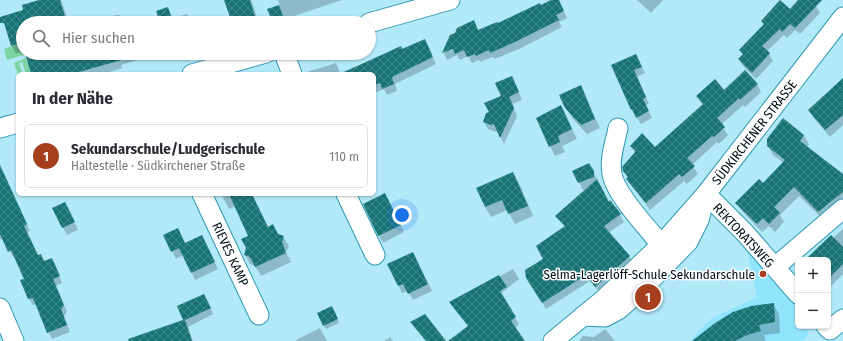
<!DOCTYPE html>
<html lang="de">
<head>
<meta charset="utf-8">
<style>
	:root { --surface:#fff; --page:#f7f7f7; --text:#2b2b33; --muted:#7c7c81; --line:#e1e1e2; --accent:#a63f1e }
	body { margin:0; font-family:"Fira Sans Condensed",sans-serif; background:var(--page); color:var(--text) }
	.controls { position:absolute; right:12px; bottom:12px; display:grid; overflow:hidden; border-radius:6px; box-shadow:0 1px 3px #0004 }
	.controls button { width:36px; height:36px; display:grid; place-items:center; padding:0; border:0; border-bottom:1px solid var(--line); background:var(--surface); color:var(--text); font:20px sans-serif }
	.you { position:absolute; left:402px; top:215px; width:14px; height:14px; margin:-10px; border:3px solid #fff; border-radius:50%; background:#1a73e8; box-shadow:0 0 0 6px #1a73e833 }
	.badge { display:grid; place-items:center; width:26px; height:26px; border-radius:50%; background:var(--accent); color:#fff; font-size:13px; font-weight:700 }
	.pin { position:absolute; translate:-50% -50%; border:2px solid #fff; box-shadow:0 1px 4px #0006 }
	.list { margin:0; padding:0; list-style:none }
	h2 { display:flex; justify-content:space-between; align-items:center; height:52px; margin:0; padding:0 16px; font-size:17px }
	h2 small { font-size:13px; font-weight:400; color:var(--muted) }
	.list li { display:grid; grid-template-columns:26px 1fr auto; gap:12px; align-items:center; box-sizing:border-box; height:64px; margin:0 8px 8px; padding:0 8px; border:1px solid var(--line); border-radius:6px }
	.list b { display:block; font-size:15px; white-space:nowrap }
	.list p { margin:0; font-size:13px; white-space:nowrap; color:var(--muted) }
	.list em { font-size:13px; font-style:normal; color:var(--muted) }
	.icon { flex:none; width:22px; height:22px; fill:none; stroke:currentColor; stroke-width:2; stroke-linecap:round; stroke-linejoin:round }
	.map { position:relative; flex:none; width:843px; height:341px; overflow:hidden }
	.search { position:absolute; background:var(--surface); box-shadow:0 1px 3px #0004; left:16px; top:16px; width:360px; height:44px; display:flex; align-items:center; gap:10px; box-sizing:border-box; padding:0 14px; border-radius:22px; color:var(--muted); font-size:15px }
	.panel { position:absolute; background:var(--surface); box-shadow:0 1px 3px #0004; left:16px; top:72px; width:360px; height:124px; border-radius:6px }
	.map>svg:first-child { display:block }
	.built { fill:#90e5fd }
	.green { fill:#7bd4a1 }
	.shadow { fill:#0003; fill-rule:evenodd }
	.building { fill:url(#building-cross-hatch) }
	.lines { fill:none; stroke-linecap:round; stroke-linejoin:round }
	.minor-casing { stroke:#2d99b3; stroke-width:21 }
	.minor { stroke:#fff; stroke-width:19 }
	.poi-dot { fill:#a63f1e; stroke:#fff; stroke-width:1.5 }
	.labels { text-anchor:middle; stroke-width:3; stroke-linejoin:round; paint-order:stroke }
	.street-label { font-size:13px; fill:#001116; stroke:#fff }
	.poi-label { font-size:13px; fill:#001116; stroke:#fff; text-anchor:end }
</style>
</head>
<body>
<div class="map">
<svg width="843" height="341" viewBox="0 0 843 341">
	<defs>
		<pattern id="building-cross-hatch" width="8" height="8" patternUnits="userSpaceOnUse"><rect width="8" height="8" fill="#167476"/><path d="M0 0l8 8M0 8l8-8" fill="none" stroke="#45888a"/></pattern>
	</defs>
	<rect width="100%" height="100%" fill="#b1e9f9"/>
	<polygon class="built" points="751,249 798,301 798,326 807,326 808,336 802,341 690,341 710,319 757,297 747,251"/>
	<g class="green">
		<polygon points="23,42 23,53 30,53 7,60 4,49"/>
		<polygon points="26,58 31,74 26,74 22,62 19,63 23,74 18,74 18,75 14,63"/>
	</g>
	<g class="shadow">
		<polygon points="42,0 61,0 69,23 23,23 23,51 16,54 12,46 3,17 24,10"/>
		<polygon points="225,0 251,0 259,23 233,23"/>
		<polygon points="278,0 342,0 285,19 286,23 274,23 269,10 280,6"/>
		<path d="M554 0H558L567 18 559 22 562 27 519 49 495 59 493 57 480 62 479 60 472 63 468 56 460 60 457 55 447 60 444 53 450 36 477 28 478 31 498 25ZM458 48 450 51V49Z"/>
		<polygon points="637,0 663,0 651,13"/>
		<polygon points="800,0 810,0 816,6 820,13 800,34 795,30 787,38 784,35 767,51 773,61 756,79 743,66 739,59 743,55 741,50 764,25 762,21 790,11"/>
		<polygon points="168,8 173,18 187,14 191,23 161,23"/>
		<polygon points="115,15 120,15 124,23 105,23 104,19"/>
		<polygon points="428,47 436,64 395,84 397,91 387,95 384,89 374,93 374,74 304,74 304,73 336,63 340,73 401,48 402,50"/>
		<polygon points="26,53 153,53 153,55 121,65 122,68 103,74 32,74"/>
		<polygon points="636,55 645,73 637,77 649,104 645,105 652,118 641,124 632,110 612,66"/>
		<polygon points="512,77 522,100 512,104 517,116 504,144 498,131 496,132 488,129 484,122 502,96"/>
		<polygon points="843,80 843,125 830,137 813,117 809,110"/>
		<polygon points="757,84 761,92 745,107 743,105 721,125 728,135 719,144 717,142 692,165 698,174 687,184 684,181 650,210 632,186 624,171 635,153 631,146 655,148 703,105 697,96"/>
		<polygon points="581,87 600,128 587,134 572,118 566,107"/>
		<polygon points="566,116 577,139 562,146 565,152 555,156 550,146"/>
		<polygon points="804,136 809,144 806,148 843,175 843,205 824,220 799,196 780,215 784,222 775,232 769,226 762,232 742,211 737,203 763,185 784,163 773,155 768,146"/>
		<polygon points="0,170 5,176 30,231 27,232 38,256 41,255 45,262 55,266 62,283 56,286 67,312 64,316 70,332 52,339 36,304 33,305 29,299 25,279 15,256 13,257 3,238 0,240"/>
		<polygon points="593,171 609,203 620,215 624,222 609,232 629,256 633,263 600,293 590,281 546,309 532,285 544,259 565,227 557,216 587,188 583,190 574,172"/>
		<polygon points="513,173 519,183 533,216 515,224 507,210 491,217 485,207"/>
		<polygon points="221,194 251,194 236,206 229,209"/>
		<polygon points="388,200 404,232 383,243 379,236"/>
		<polygon points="53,209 69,210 78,230 67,235"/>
		<polygon points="268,227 283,237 289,246 286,252 291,262 261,276 255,266 250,264 245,254"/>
		<polygon points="843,229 843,274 828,289 828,260 807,260"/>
		<polygon points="164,235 185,244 206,244 218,269 195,280 184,255 176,259"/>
		<polygon points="413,253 432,291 413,300 408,291 402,293 389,265"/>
		<polygon points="513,269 519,279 465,322 465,295"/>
		<polygon points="208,302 213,314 188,327 193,341 145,341 184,321 178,307"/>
		<polygon points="773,304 779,314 780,333 764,335 766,341 696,341"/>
		<polygon points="508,306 519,324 515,328 523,341 468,341"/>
		<polygon points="334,311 339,323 326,329 324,326"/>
		<polygon points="320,328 327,341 297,341 296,340"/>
		<polygon points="605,329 615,341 579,341 583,336 594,337"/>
		<polygon points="390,337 393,341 384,341"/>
	</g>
	<g class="building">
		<polygon points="39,0 60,0 67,23 23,23 23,42 11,46 4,23 0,23 0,17 23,10 22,5"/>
		<polygon points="224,0 250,0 255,16 232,23"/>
		<polygon points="551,0 559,0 564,11 556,15 559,20 515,42 490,53 489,50 476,56 475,54 467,57 464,50 455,54 453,49 442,53 450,35 455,33 457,28 474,20 478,30 497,22 498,23 540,3 541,5"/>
		<polygon points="780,0 790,9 798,0 822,0 795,28 790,24 782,32 780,29 762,46 770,53 752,73 738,59 743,54 739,50 764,24 761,21"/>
		<polygon points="279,5 284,19 273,23 267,9"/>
		<polygon points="168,7 173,23 160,23 156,11"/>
		<polygon points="425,39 433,57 392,77 394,84 382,89 380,83 374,85 374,74 340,74 401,46 402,49"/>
		<polygon points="25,53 132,53 132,57 72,74 31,74"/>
		<polygon points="636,54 642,67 634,70 646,97 643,99 649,111 636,118 632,109 631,110 611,65"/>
		<polygon points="745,70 758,84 740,100 739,98 717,118 725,127 714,137 712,136 687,158 695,166 682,177 679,174 646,203 626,179 628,177 623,171 622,167 636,151 630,146 642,133 655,147 703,104 696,96 715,79 724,90"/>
		<polygon points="512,76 519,92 509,97 514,108 500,138 494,124 491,125 483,122 486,113 489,112 484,103 501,96 495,83"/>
		<polygon points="843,78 843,115 825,130 808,110"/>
		<polygon points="581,85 595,119 581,125 565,108 559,95"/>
		<polygon points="561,105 572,129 558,136 560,142 549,147 536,118"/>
		<polygon points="783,118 804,135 800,141 843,174 843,192 818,212 794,187 774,207 780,213 769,224 763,218 757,224 735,203 759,179 763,183 785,160 767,146 767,139"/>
		<polygon points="589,163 594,171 594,177 578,183 572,171"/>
		<polygon points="0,165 27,224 24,226 38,255 41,254 44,261 52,258 60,276 53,279 64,305 61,309 67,325 47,333 33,298 28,299 20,280 24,279 11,250 8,252 0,234"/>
		<polygon points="513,172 528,206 508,214 502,200 485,207 476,188"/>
		<polygon points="597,179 609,202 610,200 621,214 604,226 630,256 595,287 586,275 542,303 526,278 525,270 543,259 536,246 565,226 555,216"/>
		<polygon points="385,193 401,225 378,236 363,204"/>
		<polygon points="229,194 252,194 268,227 273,224 278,234 284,236 282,242 286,253 255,267 250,257 244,255 246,248 241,239 248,236"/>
		<polygon points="65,202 75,222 62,228 52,208"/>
		<polygon points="178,228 185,243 202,235 215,262 191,273 179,248 171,252 163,235"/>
		<polygon points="831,235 843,247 843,264 828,279 828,260 805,260"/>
		<polygon points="413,252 428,284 408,294 403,284 398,286 387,264"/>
		<polygon points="499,275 507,287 500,291 516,317 511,321 525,341 448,341 468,326 449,302"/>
		<polygon points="204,294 211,308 185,320 192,341 129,341 128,339 183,320 177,306"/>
		<polygon points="774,303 775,322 759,325 761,331 747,335 735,341 692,341 715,323 733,312 751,306"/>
		<polygon points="332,306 338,319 323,326 317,313"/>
		<polygon points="425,314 446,341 426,341 410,322"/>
	</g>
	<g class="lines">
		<g class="minor-casing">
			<g id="minor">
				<polyline points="369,23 450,0"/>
				<polyline points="284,53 292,74"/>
				<polyline points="192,74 266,53"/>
				<polyline points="0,128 18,123"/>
				<path d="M618 128C615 143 609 159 612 174 615 194 648 228 661 245"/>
				<polyline points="202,194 259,315"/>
				<polyline points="346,194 375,255"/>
				<polyline points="706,194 745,233 798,294"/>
				<polyline points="775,267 843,209"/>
				<polyline points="0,308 14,341"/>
				<polyline points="583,316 605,317 618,310 641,290 688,242 699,220 704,201"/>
				<polyline points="826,326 830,330 843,319"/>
				<polyline points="553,341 604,299 661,245 706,194 843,17"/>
			</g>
		</g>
		<use href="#minor" class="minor"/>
	</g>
	<circle class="poi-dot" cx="763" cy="274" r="4"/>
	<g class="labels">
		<g class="street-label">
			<text transform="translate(754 132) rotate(-52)" y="5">SÜDKIRCHENER STRASSE</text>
			<text transform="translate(744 235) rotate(47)" y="5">REKTORATSWEG</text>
			<text transform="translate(231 254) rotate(65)" y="5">RIEVES KAMP</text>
		</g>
		<g class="poi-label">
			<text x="755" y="279">Selma-Lagerlöff-Schule Sekundarschule</text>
		</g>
	</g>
</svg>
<div class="controls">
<button>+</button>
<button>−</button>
</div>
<div class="you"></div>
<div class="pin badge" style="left:648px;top:297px">1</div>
<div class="search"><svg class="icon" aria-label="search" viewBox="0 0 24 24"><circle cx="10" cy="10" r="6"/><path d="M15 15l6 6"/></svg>Hier suchen</div>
<section class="panel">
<h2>In der Nähe<small></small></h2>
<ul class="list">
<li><span class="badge">1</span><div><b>Sekundarschule/Ludgerischule</b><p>Haltestelle · Südkirchener Straße</p></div><em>110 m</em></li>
</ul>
</section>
</div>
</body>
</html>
